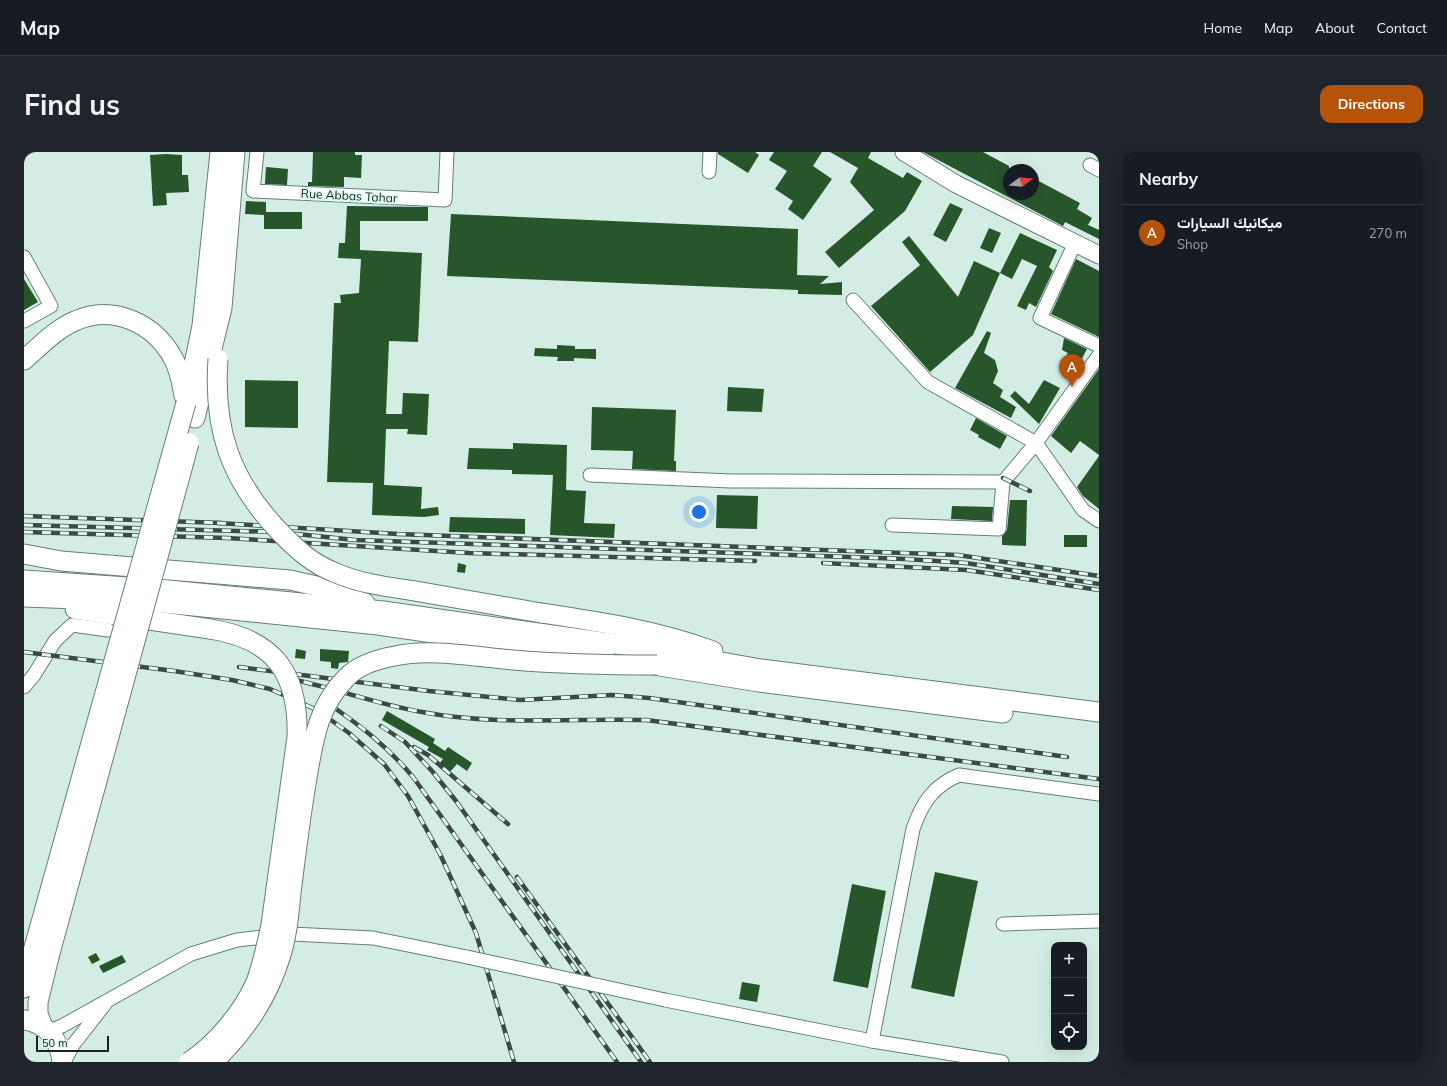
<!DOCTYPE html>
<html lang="en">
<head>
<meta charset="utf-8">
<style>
	:root { --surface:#171b24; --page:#20242c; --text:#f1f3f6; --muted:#9ea1a6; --line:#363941; --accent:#b45309 }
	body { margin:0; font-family:Mulish,Vazirmatn,sans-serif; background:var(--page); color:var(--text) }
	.controls { position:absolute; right:12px; bottom:12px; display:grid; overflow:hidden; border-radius:8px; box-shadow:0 4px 16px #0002 }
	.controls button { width:36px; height:36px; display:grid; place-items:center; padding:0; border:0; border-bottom:1px solid var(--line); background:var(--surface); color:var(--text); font:20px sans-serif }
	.compass { position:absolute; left:979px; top:12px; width:36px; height:36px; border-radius:50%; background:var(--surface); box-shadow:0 4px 16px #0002; rotate:74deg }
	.scale { position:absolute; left:12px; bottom:10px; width:73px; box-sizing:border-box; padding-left:4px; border:2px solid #17211e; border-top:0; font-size:11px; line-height:14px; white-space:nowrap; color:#17211e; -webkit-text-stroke:3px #e1fbf2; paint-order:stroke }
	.you { position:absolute; left:675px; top:360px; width:14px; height:14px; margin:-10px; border:3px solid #fff; border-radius:50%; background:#1a73e8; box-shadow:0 0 0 6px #1a73e833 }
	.badge { display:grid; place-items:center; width:26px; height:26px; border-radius:50%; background:var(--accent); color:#fff; font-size:13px; font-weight:700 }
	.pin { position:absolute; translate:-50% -33px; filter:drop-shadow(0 1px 2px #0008) }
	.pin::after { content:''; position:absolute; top:21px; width:14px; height:12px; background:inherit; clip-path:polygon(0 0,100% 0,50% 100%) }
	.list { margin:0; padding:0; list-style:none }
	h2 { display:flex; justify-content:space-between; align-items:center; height:52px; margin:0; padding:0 16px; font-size:17px }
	h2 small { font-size:13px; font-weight:400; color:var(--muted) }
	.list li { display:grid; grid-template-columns:26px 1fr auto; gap:12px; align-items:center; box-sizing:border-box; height:56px; padding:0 16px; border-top:1px solid var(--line) }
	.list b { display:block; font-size:15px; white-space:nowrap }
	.list p { margin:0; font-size:13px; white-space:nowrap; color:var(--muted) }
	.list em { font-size:13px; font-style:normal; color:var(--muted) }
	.icon { flex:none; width:22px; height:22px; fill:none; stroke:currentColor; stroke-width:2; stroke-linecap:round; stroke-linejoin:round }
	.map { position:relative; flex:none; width:1075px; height:910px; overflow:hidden; border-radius:12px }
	header { display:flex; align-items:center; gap:24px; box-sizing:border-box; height:56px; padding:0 20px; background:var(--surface); border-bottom:1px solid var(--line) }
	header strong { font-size:19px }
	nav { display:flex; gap:22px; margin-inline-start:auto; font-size:14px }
	.intro { display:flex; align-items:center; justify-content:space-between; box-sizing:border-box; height:96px; padding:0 24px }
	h1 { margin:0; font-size:28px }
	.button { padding:10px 18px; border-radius:12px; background:var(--accent); color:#fff; font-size:14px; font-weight:700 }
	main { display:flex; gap:24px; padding:0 24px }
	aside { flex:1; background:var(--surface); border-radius:12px; box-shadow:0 4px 16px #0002 }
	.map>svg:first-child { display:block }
	.building { fill:#27562b }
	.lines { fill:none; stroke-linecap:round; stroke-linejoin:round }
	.minor-casing { stroke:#667e76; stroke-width:15 }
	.major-casing { stroke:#667e76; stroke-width:19 }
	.highway-casing { stroke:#667e76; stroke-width:21 }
	.minor { stroke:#fff; stroke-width:13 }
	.major { stroke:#fff; stroke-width:17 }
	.highway { stroke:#fff; stroke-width:19 }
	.rail-casing { stroke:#3c4945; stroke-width:4.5 }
	.rail { stroke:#e1fbf2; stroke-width:3; stroke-dasharray:9; stroke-linecap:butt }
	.minor-bridge-casing { stroke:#667e76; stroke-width:15; stroke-linecap:butt }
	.highway-bridge-casing { stroke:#667e76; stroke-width:21; stroke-linecap:butt }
	.minor-bridge { stroke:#fff; stroke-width:13 }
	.highway-bridge { stroke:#fff; stroke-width:19 }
	.labels { text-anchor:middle; stroke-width:4; stroke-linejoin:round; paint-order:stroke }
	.street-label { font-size:12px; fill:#17211e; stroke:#e1fbf2 }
</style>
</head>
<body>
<header>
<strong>Map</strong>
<nav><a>Home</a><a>Map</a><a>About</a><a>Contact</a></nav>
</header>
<div class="intro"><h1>Find us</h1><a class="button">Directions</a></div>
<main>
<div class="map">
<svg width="1075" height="910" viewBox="0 0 1075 910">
	<rect width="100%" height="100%" fill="#d3ede5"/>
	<g class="building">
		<polygon points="289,0 331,0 331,3 338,3 337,26 320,25 320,35 284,34 284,30 288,30"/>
		<polygon points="694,0 731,0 735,3 724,21 694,2"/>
		<polygon points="750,0 798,0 789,14 808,27 779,68 764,57 769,49 751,37 763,19 745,8"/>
		<polygon points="806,0 847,0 844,6 879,26 883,20 898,29 881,59 815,116 801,100 850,58 826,30 834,16"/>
		<polygon points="899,0 959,0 985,14 985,42 1009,42 1009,26 1056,51 1053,57 1068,66 1064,73 1075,78 1075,87 1041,70 1039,74"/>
		<polygon points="142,2 158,3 158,23 164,23 165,40 142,41 143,53 129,54 126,3"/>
		<polygon points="242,15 264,17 263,33 241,32"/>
		<polygon points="222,49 242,50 242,60 278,60 278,77 240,77 240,63 221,62"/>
		<polygon points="926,51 939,57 922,90 909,83"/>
		<polygon points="323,54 404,55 404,69 336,69 336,98 398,101 394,190 365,189 362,262 378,262 379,241 405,242 403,283 383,282 384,277 362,277 360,333 398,335 397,357 414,355 415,363 400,365 348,363 349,331 303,330 310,151 317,151 316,143 335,141 337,107 314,106 315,91 321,91"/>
		<polygon points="427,62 774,77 773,123 805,124 796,132 818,130 818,143 774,142 774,138 423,124"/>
		<polygon points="965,76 977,81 968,101 956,96"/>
		<polygon points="996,81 1033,98 1025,115 1029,119 1012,155 1005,151 1002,158 993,154 1013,114 998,107 988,127 976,121"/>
		<polygon points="885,84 934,145 950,109 976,121 949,183 906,220 847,154 896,113 878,90"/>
		<polygon points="1052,107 1075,119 1075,185 1027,162"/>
		<polygon points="0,127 14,150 0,158"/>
		<polygon points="963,179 967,181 960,201 971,208 974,219 969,231 979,238 976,245 992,255 987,266 931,236"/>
		<polygon points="1040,186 1063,197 1053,216 1038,210 1044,201 1038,198"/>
		<polygon points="533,193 551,194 551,197 572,197 572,207 550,206 550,209 533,209 534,205 510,204 511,196 533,197"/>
		<polygon points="1075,217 1075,303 1056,289 1047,301 1027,284"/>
		<polygon points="221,228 274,229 274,276 221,275"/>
		<polygon points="1020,228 1036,236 1015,272 986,244 991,239 1005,252"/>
		<polygon points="704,235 740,237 738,260 703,259"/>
		<polygon points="568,255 652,258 650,309 652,309 652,319 608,317 609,299 567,298"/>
		<polygon points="952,266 983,284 976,297 954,285 955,283 946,278"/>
		<polygon points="489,291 543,293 542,338 562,339 560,371 591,372 590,386 526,383 529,323 488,322 488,318 443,317 445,296 489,297"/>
		<polygon points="1075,304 1075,357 1059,344 1053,335"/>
		<polygon points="693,343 734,344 733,377 692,376"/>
		<polygon points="986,348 1003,348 1002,394 978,393 978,384 983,378"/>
		<polygon points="928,354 969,355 968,369 927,367"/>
		<polygon points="426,365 501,367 501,382 425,380"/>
		<rect x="1040" y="383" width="23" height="12"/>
		<polygon points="434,411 442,413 441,421 433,420"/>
		<polygon points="272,497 282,499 281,507 271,506"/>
		<polygon points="296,497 325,499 324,510 315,511 314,517 307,516 307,510 296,509"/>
		<polygon points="363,559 411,587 409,591 421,599 424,595 448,611 443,619 433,612 425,621 415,612 419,607 403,598 405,595 358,568"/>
		<polygon points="911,720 954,729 930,845 887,836"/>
		<polygon points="828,732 862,739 844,836 809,829"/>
		<polygon points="72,801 76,808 68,812 64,805"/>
		<polygon points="98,803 102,810 79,821 75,814"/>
		<polygon points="718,830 736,833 733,850 715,847"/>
	</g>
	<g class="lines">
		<g class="minor-casing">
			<g id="minor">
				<polyline points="233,0 229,39 421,48 423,0"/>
				<polyline points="1066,13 1075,18"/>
				<polyline points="685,20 686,0"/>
				<polyline points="1051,91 1016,166 1075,194"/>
				<polyline points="0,105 27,154 0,169"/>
				<polyline points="829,148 904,230 1012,291 979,330 975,377 868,373"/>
				<polyline points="1075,203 1012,291 1059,358 1075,369"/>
				<polyline points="566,323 707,329 979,330"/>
				<polyline points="0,535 10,523 31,489 48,473 84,478"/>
				<polyline points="979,772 1075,769"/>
				<polyline points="641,848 848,889 978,910"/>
				<polyline points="25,879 38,874 167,802 213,788 267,782 349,786 443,805"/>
				<path d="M848 889 889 677C898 651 909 634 935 623L1075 642"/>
				<polyline points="40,910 49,893 81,852"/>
			</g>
		</g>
		<g class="major-casing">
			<polyline id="major" points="880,0 932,32 1075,103"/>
		</g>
		<g class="highway-casing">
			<g id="highway">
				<path d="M0 208C16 194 32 177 51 169 89 152 130 171 149 206 156 218 158 232 160 244"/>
				<polyline points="162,251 178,174 196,0"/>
				<polyline points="171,266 198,156 211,0"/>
				<polyline points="0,402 37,409 266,428 297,435 341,451"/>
				<polyline points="0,428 134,437 359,459 613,495 737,517 1075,560"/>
				<polyline points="0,445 131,450 354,473 581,506"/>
				<polyline points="51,457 186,477"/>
				<path d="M517 461C577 470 631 478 689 499"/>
				<polyline points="617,511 735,530 979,561"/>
				<polyline points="0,836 9,799"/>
				<path d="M0 868C22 871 36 888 38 910"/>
				<polyline points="19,875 14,862 14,850 25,805"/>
			</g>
		</g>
		<use href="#minor" class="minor"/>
		<use href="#major" class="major"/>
		<use href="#highway" class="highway"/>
		<g class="rail-casing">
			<g id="rail">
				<polyline points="979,326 1006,339"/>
				<polyline points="0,364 198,371"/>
				<polyline points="193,371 374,382 934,403 1075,424"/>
				<polyline points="0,373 253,380 331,388 882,407 942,411 1075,432"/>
				<polyline points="0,380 203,386 445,401 731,409"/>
				<polyline points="799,411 942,418 1075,438"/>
				<polyline points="0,500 150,519 208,528 246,537 293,558 325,581 360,612 384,644 416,702 452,781 490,910"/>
				<polyline points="215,515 405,539 496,548 588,543 625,546 1043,605"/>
				<path d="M262 526C308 535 352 552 398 560 471 574 548 566 622 568L1075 627"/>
				<path d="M305 552C338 575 363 594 389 625L593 910"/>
				<polyline points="357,574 381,590 408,619 432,649 617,910"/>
				<polyline points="390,595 404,603 484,672"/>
				<polyline points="493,725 626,910"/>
			</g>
		</g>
		<use href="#rail" class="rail"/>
		<g class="minor-bridge-casing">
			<polyline id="minor-bridge" points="443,805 641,848"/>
		</g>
		<g class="highway-bridge-casing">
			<g id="highway-bridge">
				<path d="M194 207C189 277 206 327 254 378 271 396 288 412 312 421 337 432 365 435 391 439 433 446 475 454 517 461"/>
				<polyline points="9,799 162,251"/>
				<polyline points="25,805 165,291"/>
				<path d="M165 910C192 892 219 860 232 830 239 811 243 792 247 773L273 585C275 521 250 487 186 477"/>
				<path d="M189 910C220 881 243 847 256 806 263 785 265 762 267 741 272 700 277 660 284 620 290 585 295 553 322 526 334 513 354 507 371 504 405 496 454 505 489 508 537 512 585 513 633 513"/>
			</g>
		</g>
		<use href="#minor-bridge" class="minor-bridge"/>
		<use href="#highway-bridge" class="highway-bridge"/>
	</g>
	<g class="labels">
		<g class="street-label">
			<text transform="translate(325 44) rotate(3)" y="4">Rue Abbas Tahar</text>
		</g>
	</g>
</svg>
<div class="controls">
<button>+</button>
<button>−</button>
<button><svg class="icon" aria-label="locate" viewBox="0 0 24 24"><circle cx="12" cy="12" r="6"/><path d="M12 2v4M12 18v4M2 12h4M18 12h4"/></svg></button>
</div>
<svg class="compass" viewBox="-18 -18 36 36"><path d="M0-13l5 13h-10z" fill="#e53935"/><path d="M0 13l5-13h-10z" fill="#9ea1a6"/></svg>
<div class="scale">50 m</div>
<div class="you"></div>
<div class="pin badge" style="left:1048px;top:235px">A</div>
</div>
<aside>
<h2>Nearby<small></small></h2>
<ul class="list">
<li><span class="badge">A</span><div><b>ميكانيك السيارات</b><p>Shop</p></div><em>270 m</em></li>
</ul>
</aside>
</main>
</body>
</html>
